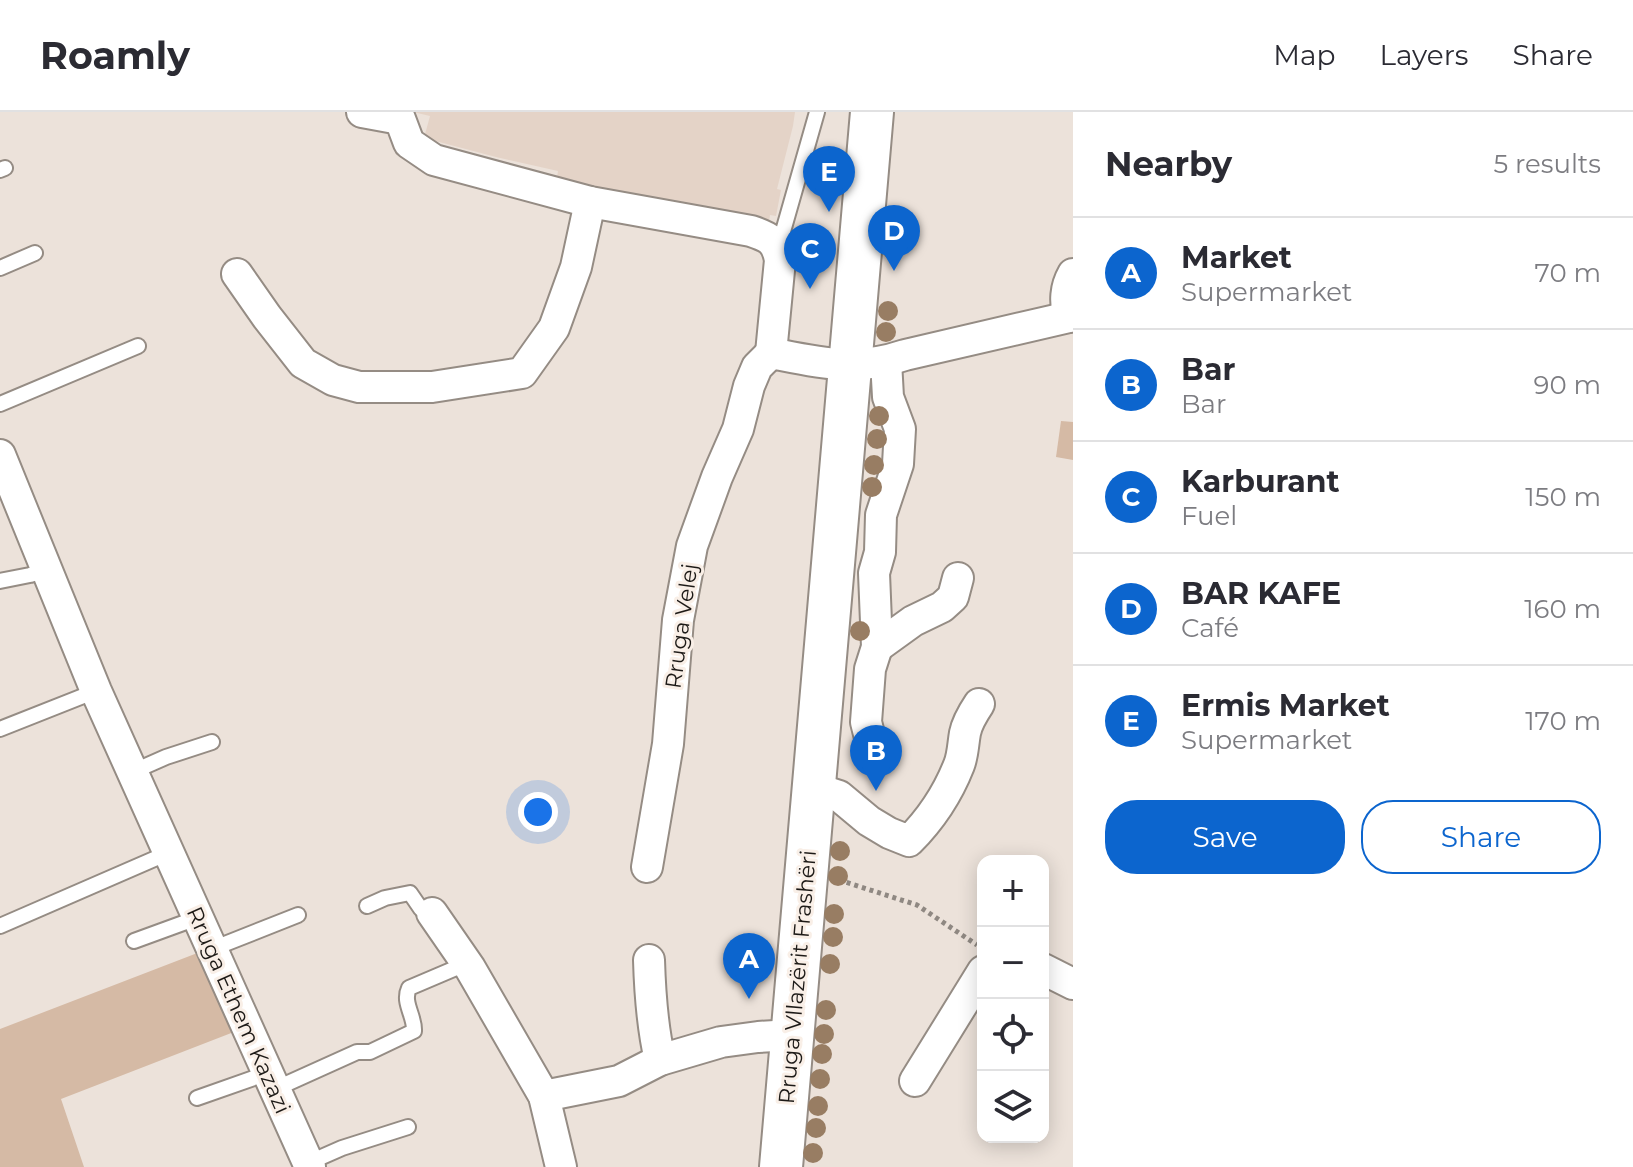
<!DOCTYPE html>
<html lang="en">
<head>
<meta charset="utf-8">
<style>
	:root { --surface:#fff; --page:#f2f2f3; --text:#2b2b33; --muted:#7c7c81; --line:#e1e1e2; --accent:#0c65ce }
	body { margin:0; font-family:Montserrat,sans-serif; background:var(--page); color:var(--text) }
	.controls { position:absolute; right:24px; bottom:24px; display:grid; overflow:hidden; border-radius:16px; box-shadow:0 4px 20px #0003 }
	.controls button { width:72px; height:72px; display:grid; place-items:center; padding:0; border:0; border-bottom:2px solid var(--line); background:var(--surface); color:var(--text); font:40px sans-serif }
	.you { position:absolute; left:538px; top:700px; width:28px; height:28px; margin:-20px; border:6px solid #fff; border-radius:50%; background:#1a73e8; box-shadow:0 0 0 12px #1a73e833 }
	.badge { display:grid; place-items:center; width:52px; height:52px; border-radius:50%; background:var(--accent); color:#fff; font-size:26px; font-weight:700 }
	.pin { position:absolute; translate:-50% -66px; filter:drop-shadow(0 2px 4px #0008) }
	.pin::after { content:''; position:absolute; top:42px; width:28px; height:24px; background:inherit; clip-path:polygon(0 0,100% 0,50% 100%) }
	.list { margin:0; padding:0; list-style:none }
	h2 { display:flex; justify-content:space-between; align-items:center; height:104px; margin:0; padding:0 32px; font-size:34px }
	h2 small { font-size:26px; font-weight:400; color:var(--muted) }
	.list li { display:grid; grid-template-columns:52px 1fr auto; gap:24px; align-items:center; box-sizing:border-box; height:112px; padding:0 32px; border-top:2px solid var(--line) }
	.list b { display:block; font-size:30px; white-space:nowrap }
	.list p { margin:0; font-size:26px; white-space:nowrap; color:var(--muted) }
	.list em { font-size:26px; font-style:normal; color:var(--muted) }
	.actions { display:flex; gap:16px; padding:24px 32px }
	.actions a { flex:1; padding:18px 0; border:2px solid var(--accent); border-radius:32px; text-align:center; font-size:28px; color:var(--accent) }
	.actions .main { background:var(--accent); color:#fff }
	.icon { flex:none; width:44px; height:44px; fill:none; stroke:currentColor; stroke-width:2; stroke-linecap:round; stroke-linejoin:round }
	.map { position:relative; flex:none; width:1073px; height:1055px; overflow:hidden }
	header { display:flex; align-items:center; gap:48px; box-sizing:border-box; height:112px; padding:0 40px; background:var(--surface); border-bottom:2px solid var(--line) }
	header strong { font-size:38px }
	nav { display:flex; gap:44px; margin-inline-start:auto; font-size:28px }
	main { display:flex }
	aside { flex:1; background:var(--surface) }
	.map>svg:first-child { display:block }
	.built { fill:#e4d3c7 }
	.green { fill:#d5baa5 }
	.lines { fill:none; stroke-linecap:round; stroke-linejoin:round }
	.service-casing { stroke:#958c84; stroke-width:18 }
	.minor-casing { stroke:#958c84; stroke-width:34 }
	.secondary-casing { stroke:#958c84; stroke-width:46 }
	.path { stroke:#8f8882; stroke-width:5; stroke-dasharray:4 4; stroke-linecap:butt }
	.service { stroke:#fff; stroke-width:14 }
	.minor { stroke:#fff; stroke-width:30 }
	.secondary { stroke:#fff; stroke-width:42 }
	.tree { fill:#987d63 }
	.labels { text-anchor:middle; stroke-width:6; stroke-linejoin:round; paint-order:stroke }
	.street-label { font-size:22px; fill:#1d1a17; stroke:#f9efe7 }
</style>
</head>
<body>
<header>
<strong>Roamly</strong>
<nav><a>Map</a><a>Layers</a><a>Share</a></nav>
</header>
<main>
<div class="map">
<svg width="1073" height="1055" viewBox="0 0 1073 1055">
	<rect width="100%" height="100%" fill="#ece2da"/>
	<polygon class="built" points="413,0 795,0 793,14 777,77 781,78 776,104 770,103 768,117 556,73 558,59 496,45 424,26 430,4"/>
	<g class="green">
		<polygon points="1061,309 1073,310 1073,348 1056,345"/>
		<polygon points="200,840 239,918 61,987 84,1055 0,1055 0,917"/>
	</g>
	<g class="lines">
		<g class="service-casing">
			<g id="service">
				<polyline points="0,58 5,56"/>
				<polyline points="778,137 817,0"/>
				<polyline points="0,156 35,141"/>
				<polyline points="0,292 138,234"/>
				<polyline points="0,469 30,463 47,458"/>
				<polyline points="0,617 96,579"/>
				<polyline points="132,660 166,645 212,630"/>
				<polyline points="367,794 385,786 410,781 421,797 432,801"/>
				<polyline points="0,814 168,741"/>
				<polyline points="134,829 197,806"/>
				<polyline points="212,837 298,803"/>
				<path d="M275 977 357 940H370L414 919C415 904 402 891 409 876L456 856 466 849"/>
				<polyline points="197,986 268,961"/>
				<polyline points="308,1051 342,1036 408,1015"/>
			</g>
		</g>
		<g class="minor-casing">
			<g id="minor">
				<path d="M362 0 400 7 409 31 434 48 590 90 751 119C769 125 776 128 780 148L771 241"/>
				<polyline points="237,162 267,205 303,251 333,268 359,275 432,275 522,261 554,216 576,155 590,90"/>
				<path d="M1068 205C1065 189 1065 176 1073 162"/>
				<path d="M771 241C821 251 855 260 905 243L1073 204"/>
				<polyline points="0,343 96,579 310,1055"/>
				<polyline points="877,535 913,509 942,495 953,485 958,466"/>
				<polyline points="879,640 872,634 866,610 870,557 877,535 874,461 880,440 881,403 898,352 900,317 888,285 886,249"/>
				<path d="M814 676 839 684 869 709 889 721 909 729C930 708 948 681 959 653 963 643 963 632 965 621 967 611 973 601 979 592"/>
				<polyline points="647,755 668,632 678,508 692,434 717,365 738,317 749,274 757,255 771,241"/>
				<polyline points="432,801 470,856 544,984 561,1055"/>
				<path d="M649 848C650 882 652 914 660 948"/>
				<polyline points="1043,857 1073,872"/>
				<polyline points="915,969 983,859"/>
				<polyline points="544,984 619,969 660,948 721,930 758,925 792,923"/>
			</g>
		</g>
		<g class="secondary-casing">
			<polyline id="secondary" points="781,1055 872,0"/>
		</g>
		<polyline class="path" points="839,768 917,793 977,833"/>
		<use href="#service" class="service"/>
		<use href="#minor" class="minor"/>
		<use href="#secondary" class="secondary"/>
	</g>
	<g class="tree">
		<circle cx="896" cy="111" r="10"/>
		<circle cx="893" cy="138" r="10"/>
		<circle cx="888" cy="199" r="10"/>
		<circle cx="886" cy="220" r="10"/>
		<circle cx="879" cy="304" r="10"/>
		<circle cx="877" cy="327" r="10"/>
		<circle cx="874" cy="353" r="10"/>
		<circle cx="872" cy="375" r="10"/>
		<circle cx="860" cy="519" r="10"/>
		<circle cx="840" cy="739" r="10"/>
		<circle cx="838" cy="764" r="10"/>
		<circle cx="834" cy="802" r="10"/>
		<circle cx="833" cy="825" r="10"/>
		<circle cx="830" cy="852" r="10"/>
		<circle cx="826" cy="898" r="10"/>
		<circle cx="824" cy="922" r="10"/>
		<circle cx="822" cy="942" r="10"/>
		<circle cx="820" cy="967" r="10"/>
		<circle cx="818" cy="994" r="10"/>
		<circle cx="816" cy="1016" r="10"/>
		<circle cx="813" cy="1041" r="10"/>
	</g>
	<g class="labels">
		<g class="street-label">
			<text transform="translate(681 514) rotate(-82)" y="8">Rruga Velej</text>
			<text transform="translate(797 865) rotate(-85)" y="8">Rruga Vllazërit Frashëri</text>
			<text transform="translate(239 898) rotate(66)" y="8">Rruga Ethem Kazazi</text>
		</g>
	</g>
</svg>
<div class="controls">
<button>+</button>
<button>−</button>
<button><svg class="icon" aria-label="locate" viewBox="0 0 24 24"><circle cx="12" cy="12" r="6"/><path d="M12 2v4M12 18v4M2 12h4M18 12h4"/></svg></button>
<button><svg class="icon" aria-label="layers" viewBox="0 0 24 24"><path d="M12 4l9 5-9 5-9-5zM3 14l9 5 9-5"/></svg></button>
</div>
<div class="you"></div>
<div class="pin badge" style="left:749px;top:887px">A</div>
<div class="pin badge" style="left:876px;top:679px">B</div>
<div class="pin badge" style="left:810px;top:177px">C</div>
<div class="pin badge" style="left:894px;top:159px">D</div>
<div class="pin badge" style="left:829px;top:100px">E</div>
</div>
<aside>
<h2>Nearby<small>5 results</small></h2>
<ul class="list">
<li><span class="badge">A</span><div><b>Market</b><p>Supermarket</p></div><em>70 m</em></li>
<li><span class="badge">B</span><div><b>Bar</b><p>Bar</p></div><em>90 m</em></li>
<li><span class="badge">C</span><div><b>Karburant</b><p>Fuel</p></div><em>150 m</em></li>
<li><span class="badge">D</span><div><b>BAR KAFE</b><p>Café</p></div><em>160 m</em></li>
<li><span class="badge">E</span><div><b>Ermis Market</b><p>Supermarket</p></div><em>170 m</em></li>
</ul>
<div class="actions"><a class="main">Save</a><a>Share</a></div>
</aside>
</main>
</body>
</html>
